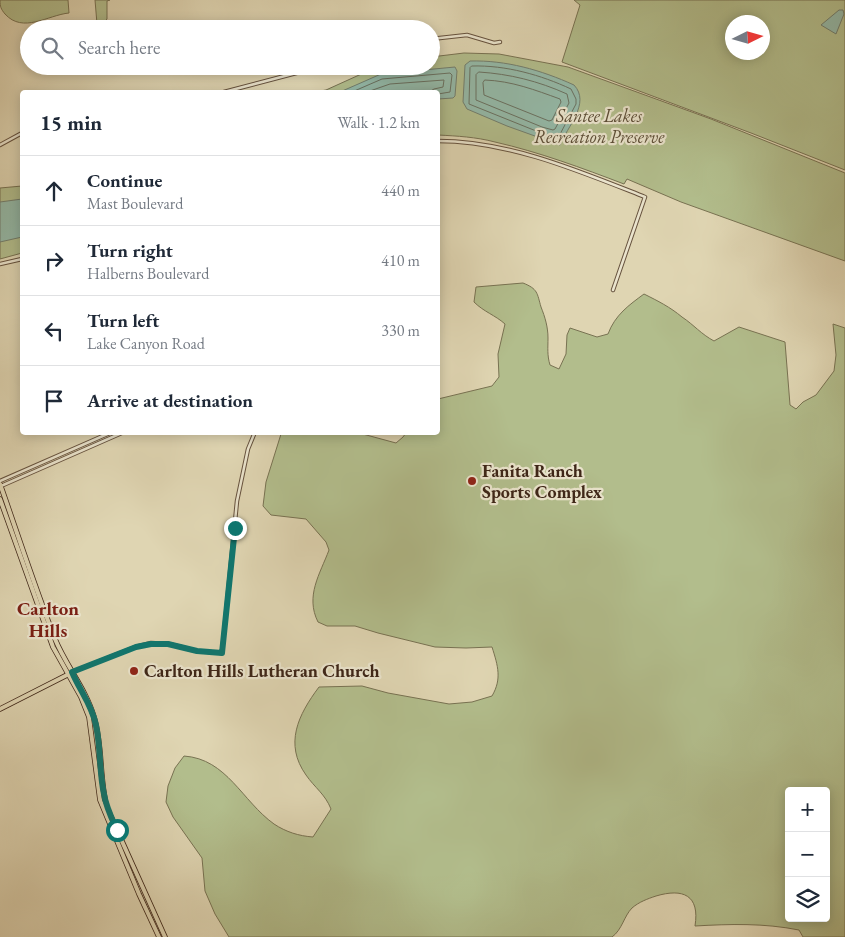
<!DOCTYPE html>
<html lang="en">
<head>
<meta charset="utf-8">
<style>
	:root { --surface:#fff; --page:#f6f6f7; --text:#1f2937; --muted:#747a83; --line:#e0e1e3 }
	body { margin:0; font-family:"EB Garamond",serif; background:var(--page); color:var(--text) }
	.controls { position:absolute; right:15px; bottom:15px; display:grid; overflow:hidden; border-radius:5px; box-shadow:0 2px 12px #0003 }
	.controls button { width:45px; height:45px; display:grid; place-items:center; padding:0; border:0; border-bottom:1px solid var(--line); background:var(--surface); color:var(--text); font:25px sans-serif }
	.compass { position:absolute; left:725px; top:15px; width:45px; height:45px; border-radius:50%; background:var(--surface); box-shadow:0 2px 12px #0003; rotate:85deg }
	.stop { position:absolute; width:15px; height:15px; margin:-11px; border:4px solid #0f766e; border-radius:50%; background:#fff }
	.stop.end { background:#0f766e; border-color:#fff; box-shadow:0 1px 5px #0008 }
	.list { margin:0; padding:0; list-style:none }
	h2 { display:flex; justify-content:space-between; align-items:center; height:65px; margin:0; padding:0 20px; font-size:21px }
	h2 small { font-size:16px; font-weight:400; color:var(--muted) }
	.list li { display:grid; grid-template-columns:32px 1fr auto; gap:15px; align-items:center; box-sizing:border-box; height:70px; padding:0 20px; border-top:1px solid var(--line) }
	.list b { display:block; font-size:19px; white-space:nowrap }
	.list p { margin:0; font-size:16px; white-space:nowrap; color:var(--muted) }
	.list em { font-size:16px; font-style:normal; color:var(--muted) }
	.icon { flex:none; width:28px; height:28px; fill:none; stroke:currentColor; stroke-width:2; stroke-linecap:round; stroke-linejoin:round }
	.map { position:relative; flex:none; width:845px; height:937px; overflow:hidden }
	.search { position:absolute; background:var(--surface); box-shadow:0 2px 12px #0003; left:20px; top:20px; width:420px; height:55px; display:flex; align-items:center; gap:12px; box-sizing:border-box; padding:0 18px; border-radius:28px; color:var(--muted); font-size:19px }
	.panel { position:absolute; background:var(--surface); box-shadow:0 2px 12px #0003; left:20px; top:90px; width:420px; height:345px; border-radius:5px }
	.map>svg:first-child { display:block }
	.green { fill:#b2bd8c; stroke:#787252; fill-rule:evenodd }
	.water { fill:#94b9a8; stroke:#727e6e }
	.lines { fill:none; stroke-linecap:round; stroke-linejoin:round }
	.shore { stroke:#697060; stroke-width:1 }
	.minor-casing { stroke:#66523e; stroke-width:4.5 }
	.major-casing { stroke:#3e2618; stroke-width:5.5 }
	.minor { stroke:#eae4cd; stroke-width:2.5 }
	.major { stroke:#dfd5b2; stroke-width:4 }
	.route { stroke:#0f766e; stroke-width:6 }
	.poi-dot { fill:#8f2418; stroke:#eae4cd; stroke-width:2 }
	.labels { text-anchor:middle; stroke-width:4.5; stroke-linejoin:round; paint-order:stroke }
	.park-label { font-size:18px; font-style:italic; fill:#5b4c35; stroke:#eae4cd }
	.poi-label { font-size:18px; font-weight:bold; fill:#3e2618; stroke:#eae4cd; text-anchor:start }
	.neighbourhood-label { font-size:19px; font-weight:bold; fill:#7a1f14; stroke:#eae4cd }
</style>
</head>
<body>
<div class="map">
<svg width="845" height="937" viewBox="0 0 845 937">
	<rect width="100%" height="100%" fill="#dfd5b2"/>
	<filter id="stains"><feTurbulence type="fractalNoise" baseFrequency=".004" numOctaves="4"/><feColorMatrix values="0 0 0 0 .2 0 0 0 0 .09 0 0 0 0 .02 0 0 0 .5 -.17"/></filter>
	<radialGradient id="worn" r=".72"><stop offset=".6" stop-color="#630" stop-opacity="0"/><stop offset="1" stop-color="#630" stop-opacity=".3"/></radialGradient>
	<g class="green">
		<path d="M0 0H68L69 13C48 15 23 34 5 14 1 9 0 7 0 0Z"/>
		<polygon points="95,0 110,0 107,1 107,19 102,25 97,24"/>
		<path d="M574 0H845V170L751 133 562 62 580 5ZM732 22H762V52H732Z"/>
		<path d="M464 53 499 54 568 67 711 119 845 173V261L681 202 627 179 624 184C582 168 539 152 495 142 476 137 457 136 438 135V92H315L326 90 379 66H431V57Z"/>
		<polygon points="22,186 22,253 0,259 0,188"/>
		<path d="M523 283C538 289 537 293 541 307 545 317 548 327 548 338 548 348 547 355 550 365L559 369 566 354 567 335 570 328 597 337 608 334C615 315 629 305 644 294 658 301 670 307 682 317 694 325 701 334 714 341L739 327 785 342 790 405 796 409 803 402 816 395 834 371 836 355 833 324 845 328V937H803L799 930C764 923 730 924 695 926 700 895 683 888 656 896 647 899 639 902 632 908 624 916 622 930 612 937H229L215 914 205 891 202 858 173 817 166 802 168 786 175 768 184 756C227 759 242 801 274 824 286 832 299 836 313 837L331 809C325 794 315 788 306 775 284 744 298 715 319 687L362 686 388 693 449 704 472 702 492 696C502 679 498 666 492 647L466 648 435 647 378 633 355 626H327L318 622C305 596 320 574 329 550L326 542 306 519 271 515 263 506 266 482 281 434 285 432 359 433 396 443 403 437 406 433 438 432V399L492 386 499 377 498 354 505 324C495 315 484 312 474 302L476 287ZM789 791H826V918H789Z"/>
	</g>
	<g class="water">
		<polygon points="839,10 843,10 844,14 836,34 821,25"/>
		<path d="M470 61C506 60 541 70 574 85 591 103 567 127 560 145L507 126 467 109 463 102 465 65Z"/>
		<polygon points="455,67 457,71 455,96 453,98 438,99 438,92 340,92 381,74"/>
		<polygon points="22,199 22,237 0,242 0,202"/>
	</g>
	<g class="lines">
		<g class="shore">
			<path d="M472 66C506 65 541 75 571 89L576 99V104L558 138 556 139 469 104 470 68Z"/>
			<path d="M479 72C510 74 538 81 567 94L569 103 555 129 553 130 542 127 476 100V75Z"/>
			<path d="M485 80C512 81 535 90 560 99L561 102 552 120 549 121 484 95 483 83Z"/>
			<polyline points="352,92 382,79 450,73 452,75 450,92 438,94"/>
			<polyline points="367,92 390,84 444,80 443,87 434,89 429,92"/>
		</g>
		<g class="minor-casing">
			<g id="minor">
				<polyline points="431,39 467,35 494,43 500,42"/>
				<polyline points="224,92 323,66"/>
				<path d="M438 141C509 141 579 171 645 197L613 290"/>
				<polyline points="0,145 22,133"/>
				<polyline points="0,264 22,259"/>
				<polyline points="0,481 112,432"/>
				<polyline points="1,486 124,432"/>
				<polyline points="72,672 135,647 151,643 169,644 197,651 222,653 237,501 248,449 255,432"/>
			</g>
		</g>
		<g class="major-casing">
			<g id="major">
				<path d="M0 484C18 535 35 588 55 639 66 666 86 689 94 717 103 746 99 778 107 808L165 937"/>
				<polyline points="0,499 53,647 81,697 89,717 100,800 139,894 159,937"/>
				<polyline points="0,709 69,674"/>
			</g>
		</g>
		<use href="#minor" class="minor"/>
		<use href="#major" class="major"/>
	</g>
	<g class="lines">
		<path class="route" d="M117 830C112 819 106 807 104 794 99 772 101 748 96 725 92 705 80 691 72 672L136 647 151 644H168L197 651 222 653 235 528"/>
	</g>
	<g class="poi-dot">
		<circle cx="472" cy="481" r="5"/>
		<circle cx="134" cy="671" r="5"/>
	</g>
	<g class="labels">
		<g class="park-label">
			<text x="599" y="122">Santee Lakes<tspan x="599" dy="21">Recreation Preserve</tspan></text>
		</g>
		<g class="poi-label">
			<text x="482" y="477">Fanita Ranch<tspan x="482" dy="21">Sports Complex</tspan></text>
			<text x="144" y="677">Carlton Hills Lutheran Church</text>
		</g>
		<g class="neighbourhood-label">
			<text x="48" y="615">Carlton<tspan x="48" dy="22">Hills</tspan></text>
		</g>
	</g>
	<rect width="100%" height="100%" filter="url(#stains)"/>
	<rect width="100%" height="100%" fill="url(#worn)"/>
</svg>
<div class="controls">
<button>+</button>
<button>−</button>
<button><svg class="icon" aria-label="layers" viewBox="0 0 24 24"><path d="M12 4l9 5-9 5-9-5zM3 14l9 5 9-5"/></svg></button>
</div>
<svg class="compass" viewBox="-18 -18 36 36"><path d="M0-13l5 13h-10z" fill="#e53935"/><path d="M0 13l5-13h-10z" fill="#747a83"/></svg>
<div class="stop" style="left:117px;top:830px"></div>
<div class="stop end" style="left:235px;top:528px"></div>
<div class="search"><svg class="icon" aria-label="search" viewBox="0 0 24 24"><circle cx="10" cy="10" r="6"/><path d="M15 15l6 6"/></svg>Search here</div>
<section class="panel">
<h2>15 min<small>Walk · 1.2 km</small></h2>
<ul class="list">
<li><svg class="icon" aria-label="ahead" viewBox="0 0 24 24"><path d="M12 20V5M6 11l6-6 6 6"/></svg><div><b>Continue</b><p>Mast Boulevard</p></div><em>440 m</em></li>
<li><svg class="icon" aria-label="right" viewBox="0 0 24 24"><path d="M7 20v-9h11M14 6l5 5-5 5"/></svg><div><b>Turn right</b><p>Halberns Boulevard</p></div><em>410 m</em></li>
<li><svg class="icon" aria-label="left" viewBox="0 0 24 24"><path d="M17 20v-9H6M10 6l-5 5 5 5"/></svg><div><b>Turn left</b><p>Lake Canyon Road</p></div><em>330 m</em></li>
<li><svg class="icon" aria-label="arrive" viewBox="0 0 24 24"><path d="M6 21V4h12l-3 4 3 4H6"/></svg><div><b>Arrive at destination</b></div></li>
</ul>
</section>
</div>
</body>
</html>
